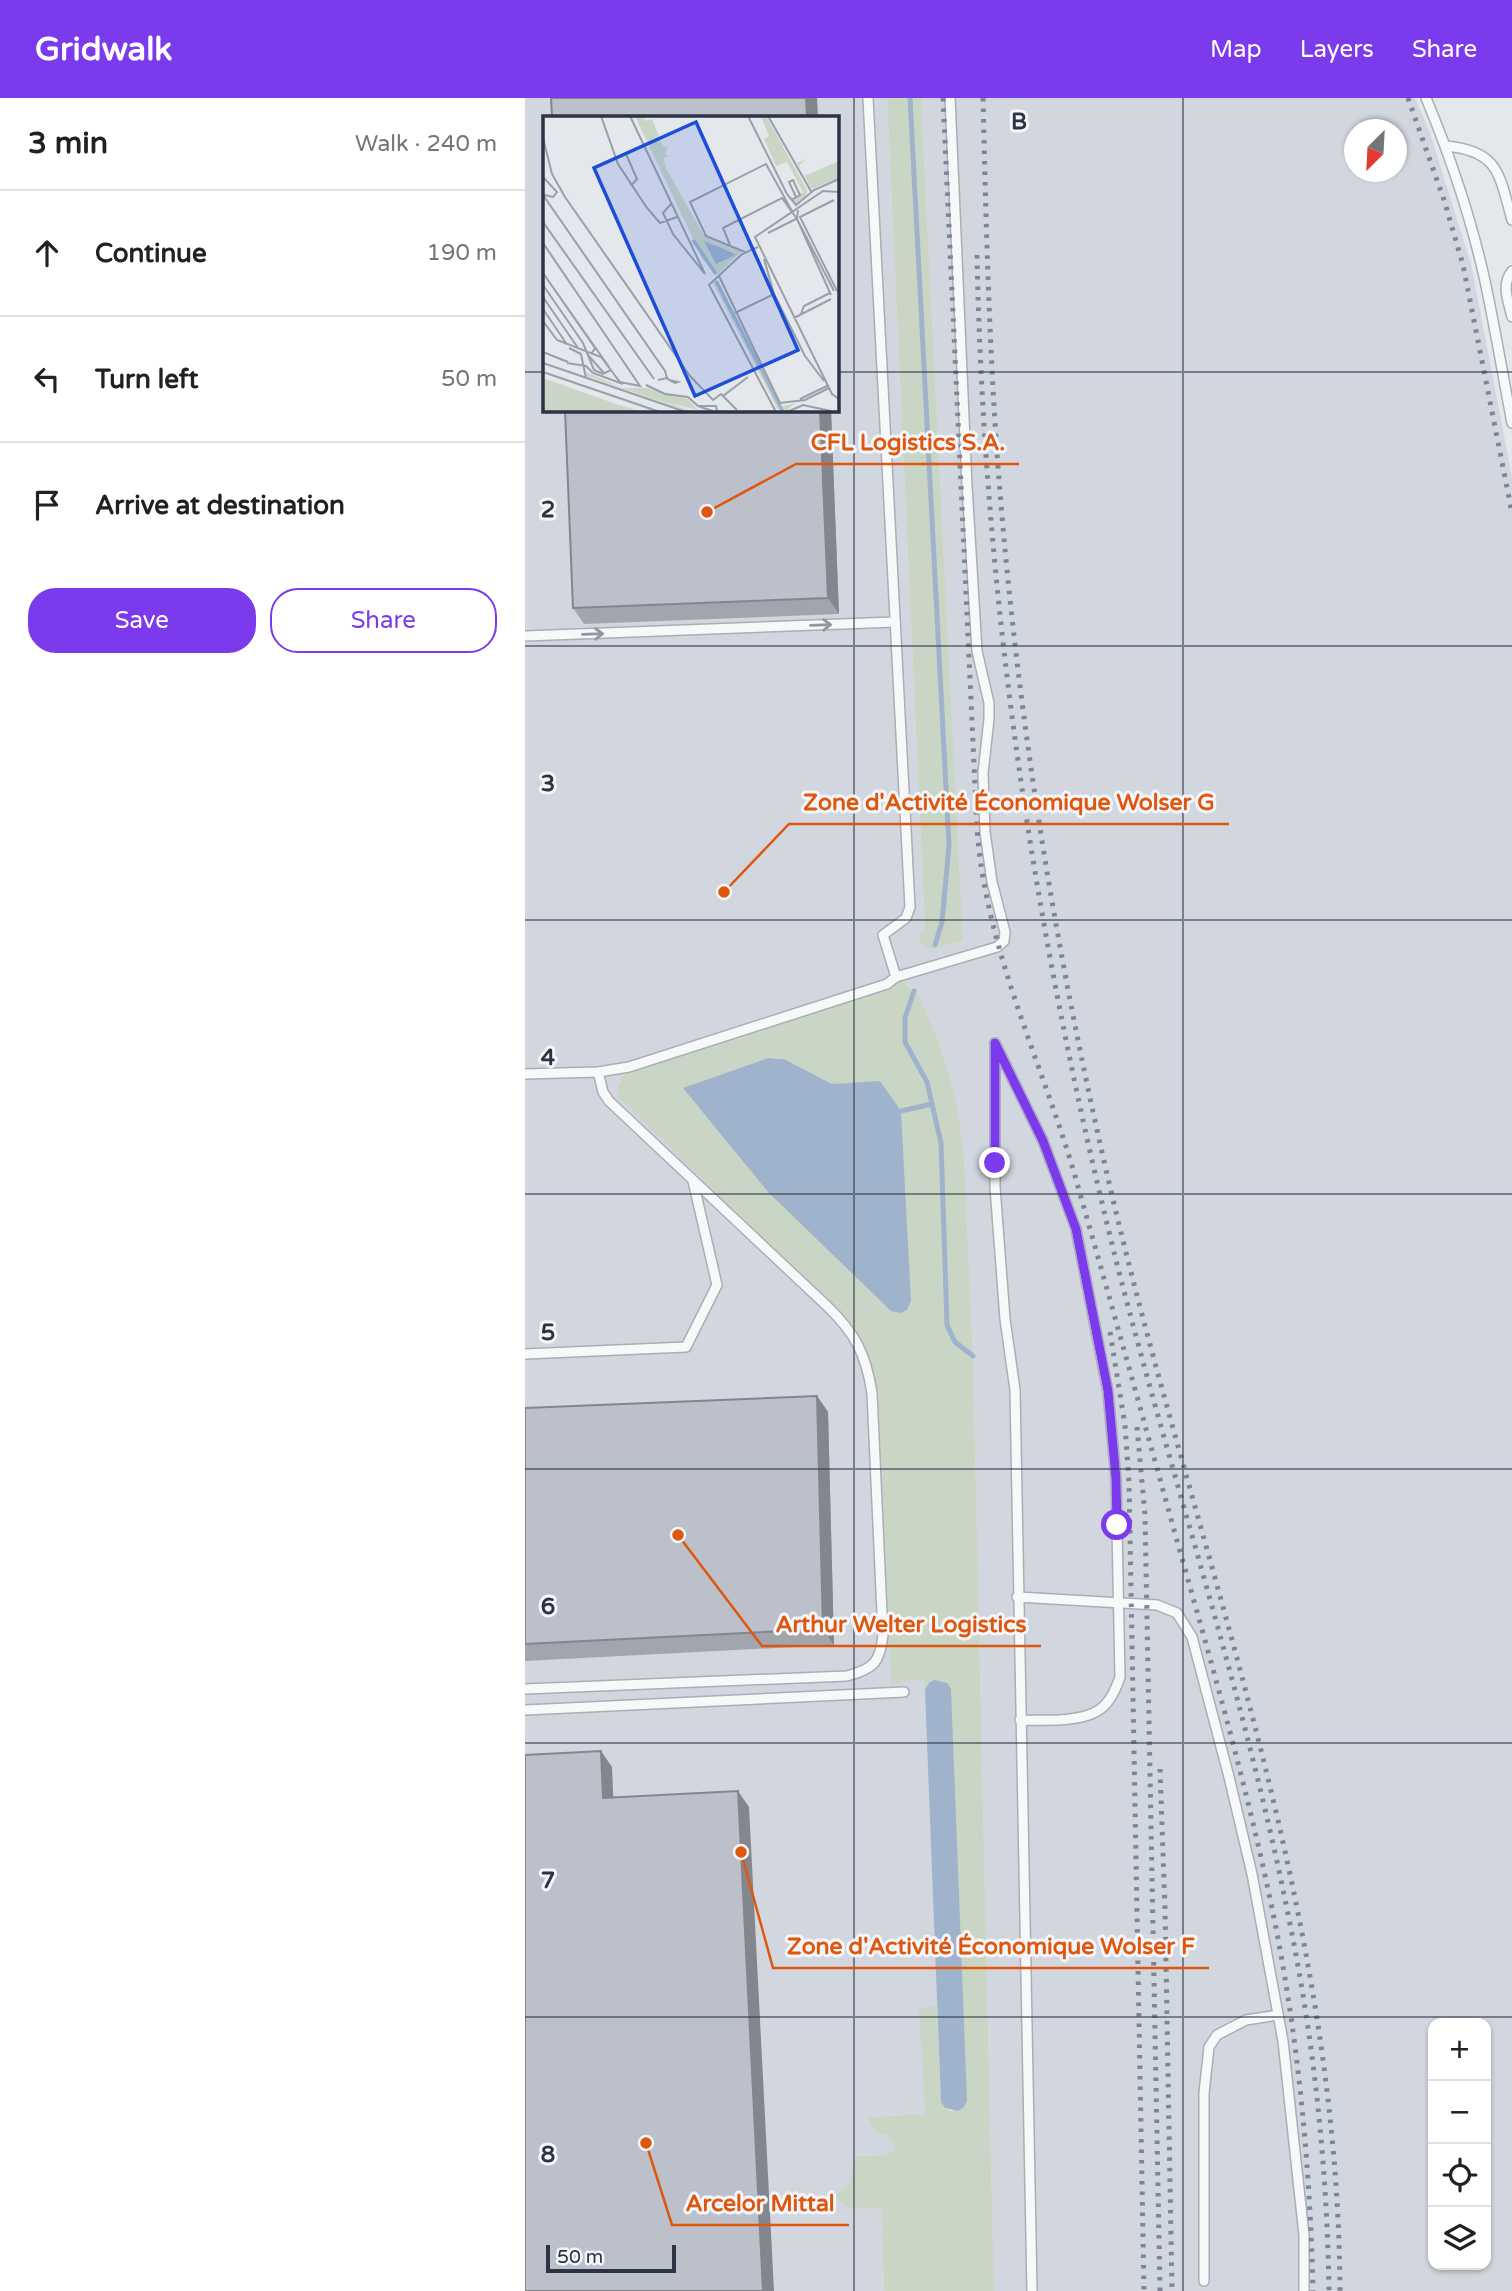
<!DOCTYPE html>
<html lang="en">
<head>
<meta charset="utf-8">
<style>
	:root { --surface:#fff; --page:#f6f6f6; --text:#202124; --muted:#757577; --line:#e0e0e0; --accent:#7c3aed }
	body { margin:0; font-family:"Varela Round",sans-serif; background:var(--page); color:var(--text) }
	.controls { position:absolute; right:21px; bottom:21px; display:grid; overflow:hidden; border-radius:14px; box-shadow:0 2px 5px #0004 }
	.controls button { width:63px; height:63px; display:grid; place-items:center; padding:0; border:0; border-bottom:2px solid var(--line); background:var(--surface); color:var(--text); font:35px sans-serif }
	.compass { position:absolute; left:819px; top:21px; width:63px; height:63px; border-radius:50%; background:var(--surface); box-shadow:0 2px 5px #0004; rotate:204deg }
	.scale { position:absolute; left:21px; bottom:18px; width:130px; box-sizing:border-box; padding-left:7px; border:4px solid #2b3445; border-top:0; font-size:19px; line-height:24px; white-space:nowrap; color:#2b3445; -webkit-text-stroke:5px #f4f6f9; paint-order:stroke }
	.stop { position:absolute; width:21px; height:21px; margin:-16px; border:5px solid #7c3aed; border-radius:50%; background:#fff }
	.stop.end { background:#7c3aed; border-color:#fff; box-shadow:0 2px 7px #0008 }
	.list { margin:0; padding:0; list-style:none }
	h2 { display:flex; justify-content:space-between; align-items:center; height:91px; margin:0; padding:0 28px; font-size:30px }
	h2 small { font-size:23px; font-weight:400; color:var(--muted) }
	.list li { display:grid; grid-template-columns:46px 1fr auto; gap:21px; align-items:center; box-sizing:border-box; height:126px; padding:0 28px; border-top:2px solid var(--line) }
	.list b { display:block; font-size:26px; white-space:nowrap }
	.list em { font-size:23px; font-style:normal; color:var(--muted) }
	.actions { display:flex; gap:14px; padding:21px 28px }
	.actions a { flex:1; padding:16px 0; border:2px solid var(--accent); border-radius:28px; text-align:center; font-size:24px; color:var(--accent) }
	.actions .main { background:var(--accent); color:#fff }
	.icon { flex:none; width:38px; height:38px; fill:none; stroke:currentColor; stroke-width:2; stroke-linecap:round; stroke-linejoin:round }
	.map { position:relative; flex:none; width:987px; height:2193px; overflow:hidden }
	header { display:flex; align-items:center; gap:42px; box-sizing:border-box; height:98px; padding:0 35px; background:var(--accent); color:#fff }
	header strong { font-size:33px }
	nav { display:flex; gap:38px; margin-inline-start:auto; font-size:24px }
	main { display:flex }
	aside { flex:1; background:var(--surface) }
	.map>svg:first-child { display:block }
	.built { fill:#d2d6de; fill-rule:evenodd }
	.green { fill:#c9d6c5; fill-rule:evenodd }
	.water { fill:#9fb4cc }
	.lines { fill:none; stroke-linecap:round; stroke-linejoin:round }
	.stream { stroke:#9fb4cc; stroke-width:5 }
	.lane-casing { stroke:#a9aeb7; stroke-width:12 }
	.lane { stroke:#f7f8fa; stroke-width:9 }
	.rail { stroke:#7d8696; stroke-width:5; stroke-dasharray:3.5 7; stroke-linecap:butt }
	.wall { fill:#a1a5ae }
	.shaded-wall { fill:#83868d }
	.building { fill:#bbc0ca; stroke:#83868d; stroke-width:2 }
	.oneway { stroke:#9196a0 }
	.route { stroke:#7c3aed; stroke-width:9 }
	.grid { fill:none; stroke:#2b3445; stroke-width:2; stroke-opacity:0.55 }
	.inset-river { fill:none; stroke:#9fb4cc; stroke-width:3.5 }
	.inset-road { fill:none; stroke:#9a9fa9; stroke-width:2 }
	.view { fill:#1d4ed8; fill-opacity:0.15; stroke:#1d4ed8; stroke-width:3.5 }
	.inset-edge { fill:none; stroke:#2b3445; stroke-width:3.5 }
	.grid-label { font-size:23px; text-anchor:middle; font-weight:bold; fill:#2b3445; stroke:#f4f6f9; stroke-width:6; stroke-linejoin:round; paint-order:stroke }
	.leader { fill:none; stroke:#df570f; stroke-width:2.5 }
	.callout-dot { fill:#df570f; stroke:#f4f6f9; stroke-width:2.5 }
	.callout-label { font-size:23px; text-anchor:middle; font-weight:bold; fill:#df570f; stroke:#f4f6f9; stroke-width:6; stroke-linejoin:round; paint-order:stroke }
</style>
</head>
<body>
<header>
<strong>Gridwalk</strong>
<nav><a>Map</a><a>Layers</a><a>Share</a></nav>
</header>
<main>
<aside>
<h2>3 min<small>Walk · 240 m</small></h2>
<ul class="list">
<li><svg class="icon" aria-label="ahead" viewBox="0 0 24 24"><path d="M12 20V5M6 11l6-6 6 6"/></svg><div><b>Continue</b></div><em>190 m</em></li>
<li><svg class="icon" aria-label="left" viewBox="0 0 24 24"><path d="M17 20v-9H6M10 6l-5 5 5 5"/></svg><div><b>Turn left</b></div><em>50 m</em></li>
<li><svg class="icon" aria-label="arrive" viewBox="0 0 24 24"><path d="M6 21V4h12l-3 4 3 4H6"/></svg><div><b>Arrive at destination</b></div></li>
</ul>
<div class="actions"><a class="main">Save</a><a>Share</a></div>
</aside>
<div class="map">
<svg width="987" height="2193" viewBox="0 0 987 2193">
	<rect width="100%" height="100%" fill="#e4e7ec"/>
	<path class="built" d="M0 0H362L400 834 408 852 438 842 396 0H890L904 32 946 166 987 379V2193H469L448 1258 439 1058 432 1005 415 947 393 895 383 891 379 877 104 969 93 986 323 1223 338 1245 348 1269 353 1293 366 1585 399 1581 400 1590 409 1582 412 1909 395 1910 400 2016 344 2019 350 2034 362 2037 372 2050 362 2057 330 2058 325 2111 356 2110 359 2193H0ZM19 19H312V312H19ZM830 32H872V74H830ZM908 1925H961V2167H908Z"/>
	<g class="green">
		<polygon points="362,0 396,0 438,842 408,852 394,844 395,835 400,833"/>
		<path d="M378 876 383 890 393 895 415 947 432 1005 439 1058 448 1258 469 2193H359L356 2110 325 2111 310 2099 326 2084 330 2058 362 2057 371 2050 362 2037 350 2034 343 2019 400 2016 394 1910 412 1908 416 2004 420 2010 426 2013 439 2009 404 1585 400 1592 399 1581 366 1586 353 1293C347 1266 338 1245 323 1223L93 999C90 987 98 979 104 969ZM243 960 259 961 307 986 159 990Z"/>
	</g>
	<g class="water">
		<polygon points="243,960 259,961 307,986 355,983 376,1013 386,1203 382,1212 375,1215 366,1213 243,1094 158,990"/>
		<polygon points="409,1582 422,1585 426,1591 442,2003 439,2009 433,2013 420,2010 416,2004 400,1592 404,1585"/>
	</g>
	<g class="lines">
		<g class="stream">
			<polyline points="385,0 424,747 417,824 410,847"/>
			<polyline points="389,893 380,920 380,944 402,984 416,1045 422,1227 430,1244 448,1258"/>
			<polyline points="376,1013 407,1006"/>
		</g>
		<g class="lane-casing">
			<g id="lane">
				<polyline points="343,0 385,809 381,820 358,837 371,879"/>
				<path d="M901 0C926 60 946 120 960 183 970 230 978 278 987 325"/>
				<path d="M921 48C974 53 974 76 987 122"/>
				<path d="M987 173C976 187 983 202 987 219"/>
				<polyline points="0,538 370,524"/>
				<polyline points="0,976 73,974 104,969 362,886 371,879 472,849 479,843 480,834 467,784 460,734 458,675 464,621 464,605 452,553 442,388 425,0"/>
				<polyline points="0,1256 161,1249 192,1187 168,1083"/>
				<polyline points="492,1499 632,1507 652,1515 667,1539 704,1679 727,1776 758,1943 779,2137 779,2193"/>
				<path d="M0 1591 322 1578C349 1571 355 1564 358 1537L347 1295C341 1256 330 1235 302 1208L84 1003 78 994 73 974"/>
				<polyline points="0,1612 379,1594"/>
				<path d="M495 1622C517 1622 555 1625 574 1612 585 1605 591 1591 595 1579L591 1381 583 1294 551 1131 518 1043 470 945V1089L480 1221 490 1292 507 2193"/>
				<polyline points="679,2183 679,1995 684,1949 692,1937 721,1922 753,1917"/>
			</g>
		</g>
		<use href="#lane" class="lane"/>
		<g class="rail">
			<path d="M418 0 452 731C461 850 514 958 548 1071 583 1194 617 1316 651 1439 687 1567 724 1695 750 1825 774 1947 785 2069 788 2193"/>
			<path d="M458 0C461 123 464 246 473 369 492 619 532 867 590 1110 677 1471 813 1817 815 2193"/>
			<polyline points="883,0 919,102 938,167 987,415"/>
			<path d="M452 157C459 498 509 837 592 1166 648 1385 720 1599 764 1821 789 1943 802 2068 804 2193"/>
			<polyline points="585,1234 600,1327 604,1384 619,2193"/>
			<polyline points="612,1329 620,1417 635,2193"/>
			<polyline points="635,1671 640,1811 647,2193"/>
		</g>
	</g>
	<g class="wall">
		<polygon points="306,312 314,516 59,526 48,510"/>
		<polygon points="292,1298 303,1314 309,1547 0,1563 0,1310"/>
	</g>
	<g class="shaded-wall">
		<polygon points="281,0 292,0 293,19 282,19"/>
		<polygon points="295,312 306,312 314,516 303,500"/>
		<polygon points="292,1298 303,1314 309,1547 298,1531"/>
		<polygon points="76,1653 87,1669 89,1716 78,1700"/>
		<polygon points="213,1693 224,1709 249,2193 238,2193"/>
	</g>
	<g class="building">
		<polygon points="26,0 281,0 282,19 27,19"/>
		<polygon points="40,312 295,312 303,500 48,510"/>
		<polygon points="292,1298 298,1531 0,1546 0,1310"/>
		<polygon points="76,1653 78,1700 213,1693 238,2193 0,2193 0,1657"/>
	</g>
	<defs><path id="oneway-shaft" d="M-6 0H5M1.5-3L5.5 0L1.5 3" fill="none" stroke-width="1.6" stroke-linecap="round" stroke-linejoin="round" transform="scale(1.75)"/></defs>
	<g class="oneway">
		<use href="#oneway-shaft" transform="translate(296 527) rotate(-2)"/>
		<use href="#oneway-shaft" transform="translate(68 536) rotate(-2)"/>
	</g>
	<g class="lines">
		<polyline class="route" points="470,1065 470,945 518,1043 551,1131 583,1293 591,1381 592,1427"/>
	</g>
	<path class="grid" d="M329 0V2193M658 0V2193M0 274H19M312 274H987M0 548H987M0 822H987M0 1096H987M0 1371H987M0 1645H987M0 1919H987"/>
	<g transform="translate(18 18)">
		<rect width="296" height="296" fill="#e4e7ec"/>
		<path d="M92 0H110L102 2 101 5 109 3 120 31 125 30 122 38 126 40 120 43 125 54 119 45 160 118 199 135 174 159 160 144ZM162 125 179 132 192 139 177 146ZM218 0H223L264 74 263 79 254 87 249 85 260 76 244 46 233 50 221 23 226 20ZM264 43 256 49 261 60 296 45V62L269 73 254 47ZM175 165 238 291 252 287 242 296 234 292 170 167ZM43 256 79 272H104L145 283 155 294 118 285 153 296 139 293 44 260ZM0 262 76 289 100 296H0Z" fill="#c9d6c5" fill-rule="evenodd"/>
		<path d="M161 125 179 132 193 139 173 148Z" fill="#9fb4cc"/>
		<path class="inset-river" d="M150 124 173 158M173 165 240 296"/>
		<path class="inset-road" d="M58 0 75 48 104 92 117 107 134 101M87 0 162 158 130 118 120 97 128 88M205 0 244 78M225 0 269 77M0 22 9 58 22 81 147 260 170 284 178 278 194 294M83 38 94 63 88 70M0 61 14 76 10 81 1 79M296 76 280 75 212 121 289 278 296 283M244 78 253 89 271 74 296 63M0 79 122 255 124 262 115 264M248 84 257 79 250 64 246 66 253 81M291 84 257 101 294 175M255 94 254 103 291 175M0 106 111 263M225 117 253 103M0 127 97 270 77 266 58 241 14 224 0 205M187 129 180 112 239 82 254 103 288 179M215 131 199 138 166 169 233 296M202 136 163 120 147 86 223 48 250 97M221 143 231 178 262 240 281 265M0 157 66 251M0 157 52 232 49 237M176 160 237 287 262 284 286 272M0 169 40 227 51 254 60 258 68 254M0 181 35 232M0 193 23 227M192 197 231 178M258 198 261 190 287 177M251 202 288 183M26 232 38 238 43 262M0 236 25 246M44 238 61 257M0 247 143 296M24 247 43 250 50 257 80 268M0 256 117 296M124 262 126 264 132 267 135 266 126 264M103 269 122 278 145 281 155 290M180 280 205 261M257 283 284 270M172 296 155 290H173L174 296M244 296 260 289 288 295"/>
		<path class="view" d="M153 6 255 234 152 280 51 52Z"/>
		<rect width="296" height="296" class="inset-edge"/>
	</g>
	<g class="grid-label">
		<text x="494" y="31">B</text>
		<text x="23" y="419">2</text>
		<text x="23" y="693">3</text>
		<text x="23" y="967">4</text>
		<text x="23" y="1242">5</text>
		<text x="23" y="1516">6</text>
		<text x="23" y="1790">7</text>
		<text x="23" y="2064">8</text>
	</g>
	<path class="leader" d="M182 414L271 366H494M199 794L264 726H704M153 1437L237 1548H516M216 1754L248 1870H684M121 2045L147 2127H324"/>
	<g class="callout-dot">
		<circle cx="182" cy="414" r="7"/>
		<circle cx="199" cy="794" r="7"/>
		<circle cx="153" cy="1437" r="7"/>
		<circle cx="216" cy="1754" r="7"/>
		<circle cx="121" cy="2045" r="7"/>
	</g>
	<g class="callout-label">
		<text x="383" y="352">CFL Logistics S.A.</text>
		<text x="484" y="712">Zone d'Activité Économique Wolser G</text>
		<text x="376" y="1534">Arthur Welter Logistics</text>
		<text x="466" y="1856">Zone d'Activité Économique Wolser F</text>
		<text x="235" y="2113">Arcelor Mittal</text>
	</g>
</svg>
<div class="controls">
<button>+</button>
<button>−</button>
<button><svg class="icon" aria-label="locate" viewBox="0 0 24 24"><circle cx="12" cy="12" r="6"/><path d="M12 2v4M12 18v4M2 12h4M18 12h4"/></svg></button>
<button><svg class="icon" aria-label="layers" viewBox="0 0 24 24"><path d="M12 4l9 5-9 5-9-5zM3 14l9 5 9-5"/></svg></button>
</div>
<svg class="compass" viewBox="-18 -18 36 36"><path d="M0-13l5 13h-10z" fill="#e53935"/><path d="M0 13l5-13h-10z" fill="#757577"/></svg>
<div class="scale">50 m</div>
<div class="stop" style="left:592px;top:1427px"></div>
<div class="stop end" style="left:470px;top:1065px"></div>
</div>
</main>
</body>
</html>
